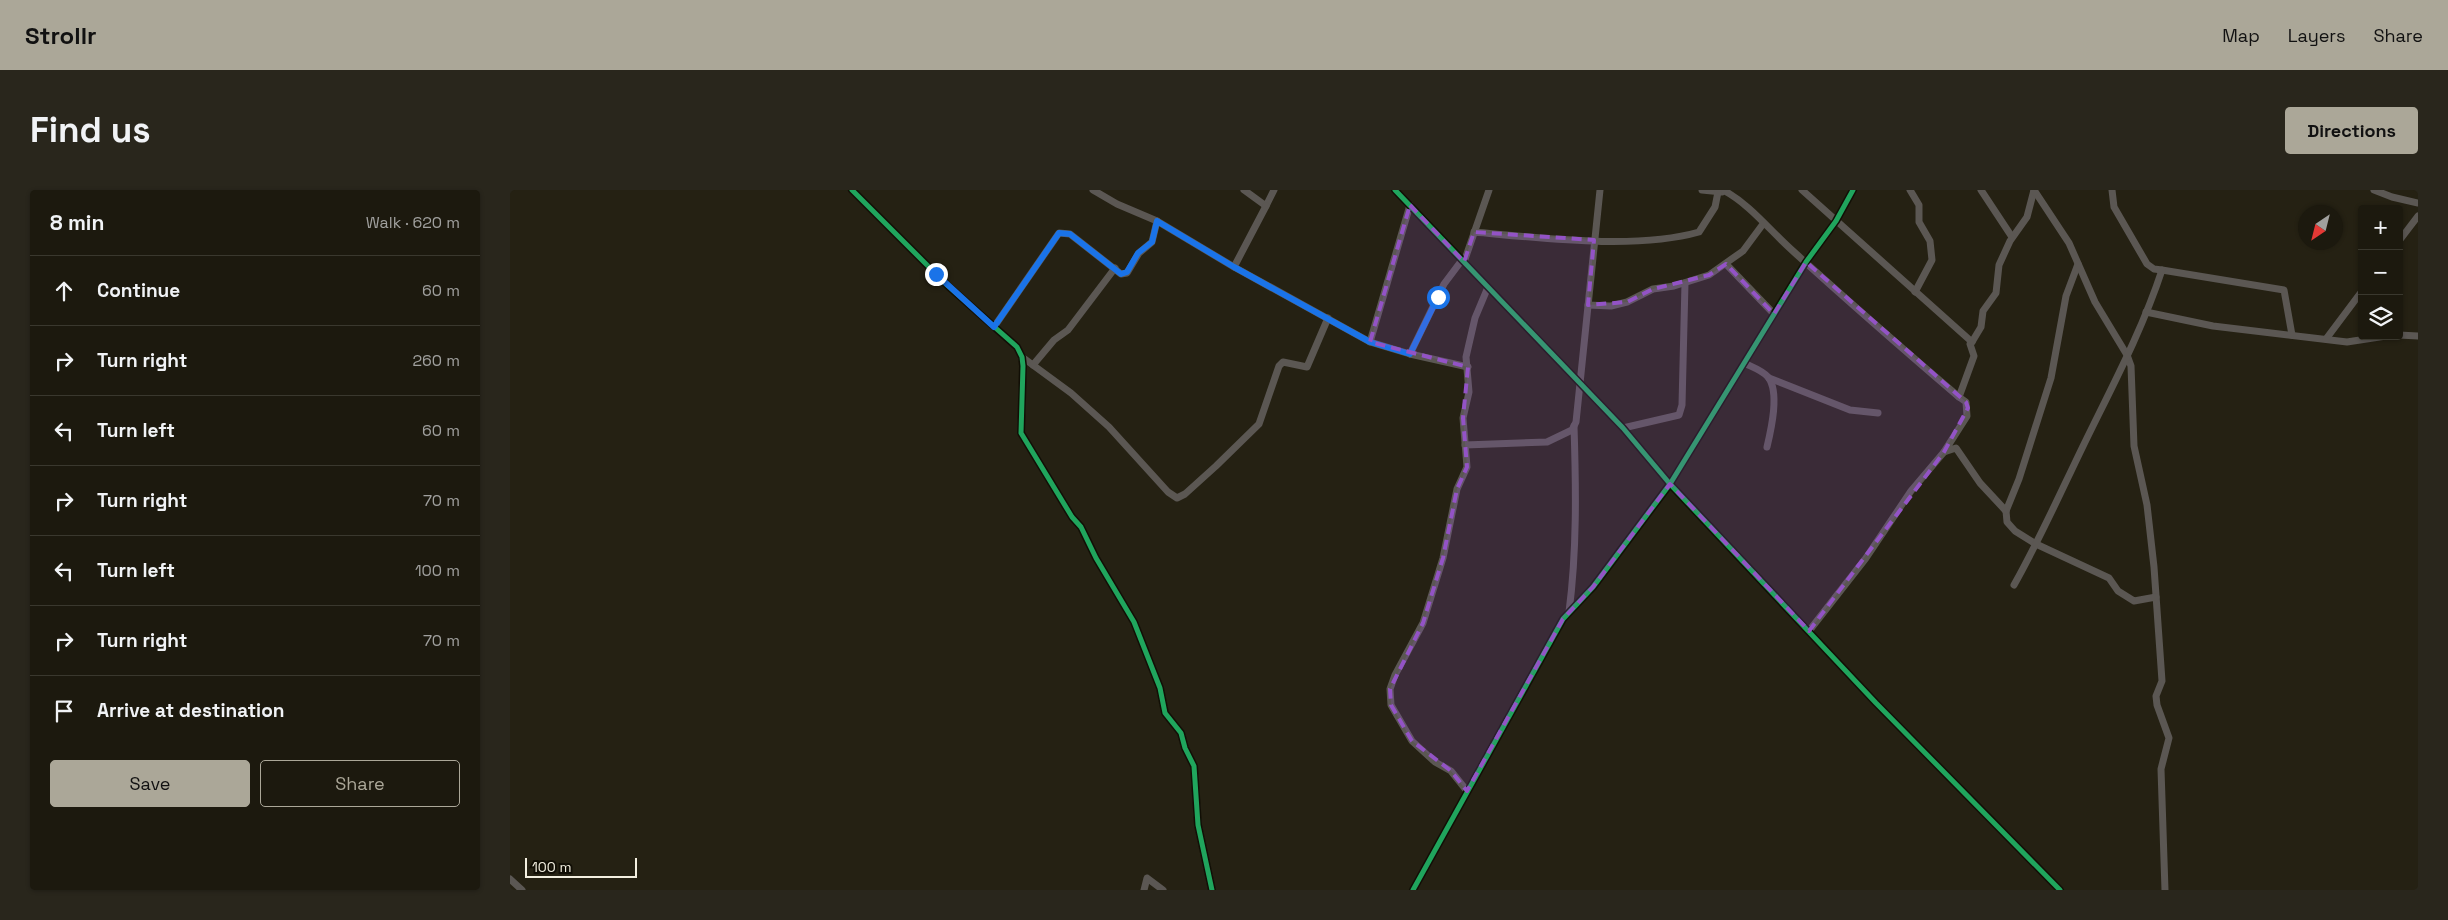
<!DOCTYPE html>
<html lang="en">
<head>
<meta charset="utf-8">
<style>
	:root { --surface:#1c190e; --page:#29261c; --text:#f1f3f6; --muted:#a0a09e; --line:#3a382e; --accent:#aba798 }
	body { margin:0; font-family:"Space Grotesk",sans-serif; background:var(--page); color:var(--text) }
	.controls { position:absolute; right:15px; top:15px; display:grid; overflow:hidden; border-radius:5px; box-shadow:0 1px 4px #0004 }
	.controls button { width:45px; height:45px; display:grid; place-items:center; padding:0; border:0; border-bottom:1px solid var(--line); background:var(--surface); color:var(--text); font:25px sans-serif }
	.compass { position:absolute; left:1788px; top:15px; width:45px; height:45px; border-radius:50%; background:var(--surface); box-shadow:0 1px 4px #0004; rotate:215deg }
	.scale { position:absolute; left:15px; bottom:12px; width:112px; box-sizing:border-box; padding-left:5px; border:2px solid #f3efe0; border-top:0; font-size:14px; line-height:18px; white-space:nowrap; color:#f3efe0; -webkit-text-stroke:4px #110e05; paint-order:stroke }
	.stop { position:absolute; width:15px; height:15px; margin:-11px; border:4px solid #1a73e8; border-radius:50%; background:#fff }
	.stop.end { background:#1a73e8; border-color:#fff; box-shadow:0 1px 5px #0008 }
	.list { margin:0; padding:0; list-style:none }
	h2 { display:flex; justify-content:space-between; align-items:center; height:65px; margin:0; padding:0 20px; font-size:21px }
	h2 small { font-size:16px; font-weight:400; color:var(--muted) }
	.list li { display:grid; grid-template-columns:32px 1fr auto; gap:15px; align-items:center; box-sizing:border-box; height:70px; padding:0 20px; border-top:1px solid var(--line) }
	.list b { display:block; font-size:19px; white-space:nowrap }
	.list em { font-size:16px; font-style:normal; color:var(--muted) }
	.actions { display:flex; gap:10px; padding:15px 20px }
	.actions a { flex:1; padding:11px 0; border:1px solid var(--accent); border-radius:5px; text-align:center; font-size:18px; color:var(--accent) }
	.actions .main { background:var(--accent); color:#111 }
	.icon { flex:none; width:28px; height:28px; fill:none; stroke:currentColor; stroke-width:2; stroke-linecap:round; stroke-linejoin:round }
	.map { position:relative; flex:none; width:1908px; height:700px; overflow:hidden; border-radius:5px }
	header { display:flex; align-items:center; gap:30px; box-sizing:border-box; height:70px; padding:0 25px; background:var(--accent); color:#111 }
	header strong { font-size:24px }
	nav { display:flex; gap:28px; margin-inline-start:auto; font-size:18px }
	.intro { display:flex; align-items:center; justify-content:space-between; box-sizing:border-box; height:120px; padding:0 30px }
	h1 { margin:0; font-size:35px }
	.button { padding:12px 22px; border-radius:5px; background:var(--accent); color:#111; font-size:18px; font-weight:700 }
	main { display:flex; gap:30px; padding:0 30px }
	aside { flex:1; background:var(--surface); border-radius:5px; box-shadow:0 1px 4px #0004 }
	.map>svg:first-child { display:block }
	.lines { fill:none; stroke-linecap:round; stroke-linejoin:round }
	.street { stroke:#5b5753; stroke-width:7 }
	.cycleway-casing { stroke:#110e05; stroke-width:8 }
	.cycleway { stroke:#20a55d; stroke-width:5 }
	.route { stroke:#1a73e8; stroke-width:6 }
	.marked { fill:#9353c6; fill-opacity:0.2; stroke:#9353c6; stroke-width:4; stroke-dasharray:10 6; stroke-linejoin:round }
</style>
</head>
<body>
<header>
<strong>Strollr</strong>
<nav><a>Map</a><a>Layers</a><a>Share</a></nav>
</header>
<div class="intro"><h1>Find us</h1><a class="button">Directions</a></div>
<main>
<aside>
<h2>8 min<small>Walk · 620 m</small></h2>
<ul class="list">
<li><svg class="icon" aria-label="ahead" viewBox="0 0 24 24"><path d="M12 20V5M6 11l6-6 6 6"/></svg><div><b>Continue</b></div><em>60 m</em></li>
<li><svg class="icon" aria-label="right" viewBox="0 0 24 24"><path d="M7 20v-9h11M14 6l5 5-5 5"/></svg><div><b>Turn right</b></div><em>260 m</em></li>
<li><svg class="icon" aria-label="left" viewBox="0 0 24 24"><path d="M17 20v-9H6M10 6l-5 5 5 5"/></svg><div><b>Turn left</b></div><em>60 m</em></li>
<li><svg class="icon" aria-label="right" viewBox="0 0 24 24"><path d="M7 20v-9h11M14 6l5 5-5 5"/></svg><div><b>Turn right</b></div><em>70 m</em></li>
<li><svg class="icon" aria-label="left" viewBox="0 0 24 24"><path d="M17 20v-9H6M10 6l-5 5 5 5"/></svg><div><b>Turn left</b></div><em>100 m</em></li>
<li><svg class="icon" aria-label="right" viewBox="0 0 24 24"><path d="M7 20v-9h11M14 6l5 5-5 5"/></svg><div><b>Turn right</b></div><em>70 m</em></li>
<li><svg class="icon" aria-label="arrive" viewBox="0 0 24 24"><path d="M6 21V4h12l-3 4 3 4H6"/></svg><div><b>Arrive at destination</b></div></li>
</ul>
<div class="actions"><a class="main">Save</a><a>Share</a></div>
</aside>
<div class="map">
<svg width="1908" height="700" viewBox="0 0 1908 700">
	<rect width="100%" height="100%" fill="#252113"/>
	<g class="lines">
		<g class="street">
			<polyline points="342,0 437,95 507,157 512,167 513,176 511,243 562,327 571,337 586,368 624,432 650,498 655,523 671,543 675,558 684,576 688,635 702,700"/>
			<polyline points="583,0 607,14 647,31 724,77 860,152 900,164 958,177"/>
			<polyline points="734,0 756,16 764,0"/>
			<polyline points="885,0 1113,238 1160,294 1366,513 1550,700"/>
			<polyline points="1192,0 1212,2"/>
			<path d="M1213 0C1241 15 1260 41 1284 62 1338 111 1393 159 1449 207L1464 166 1460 154 1462 152"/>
			<polyline points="1292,0 1462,152 1471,137 1473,121 1486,103 1489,75 1500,51 1517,27 1524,0"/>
			<polyline points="1400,0 1409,15 1409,32 1420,51 1422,70 1405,102"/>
			<polyline points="1471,0 1502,47"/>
			<polyline points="1524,0 1559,53 1585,112 1617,165 1621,176 1624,256 1637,315 1644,377 1652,491 1646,506 1647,515 1659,548 1651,579 1655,700"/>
			<polyline points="1864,0 1882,7 1908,13"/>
			<path d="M964 42C1031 48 1126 60 1189 42L1205 17 1208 2"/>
			<polyline points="1889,51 1908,26"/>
			<polyline points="954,72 979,0"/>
			<polyline points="1216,74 1264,124"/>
			<polyline points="1568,74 1556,106 1541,188 1509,289 1496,321 1497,332 1505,341 1526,354 1599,388 1608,401 1624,411 1646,407"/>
			<polyline points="724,77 756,16"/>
			<polyline points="1652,80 1774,100 1782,145"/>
			<polyline points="1078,115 1101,116 1117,112 1143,99 1164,96 1199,85 1233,61 1253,34"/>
			<polyline points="1636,122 1703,136 1837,152 1876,146"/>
			<polyline points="484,137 549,43 560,44 611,84 617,83 629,63 642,52 647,31"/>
			<polyline points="1889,145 1908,146"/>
			<polyline points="1816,149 1852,101"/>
			<polyline points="860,152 900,15"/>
			<polyline points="900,164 934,94 952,70"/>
			<polyline points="512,167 561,203 599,237 658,302 667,308 675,304 706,276 749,234 769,176 773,172 797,177 818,128"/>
			<path d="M1234 173C1242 177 1252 180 1258 187 1270 202 1261 240 1257 257"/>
			<polyline points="523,175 544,150 558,140 605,78"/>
			<polyline points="1259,188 1340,220 1368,223"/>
			<polyline points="1449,207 1456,212 1457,226 1434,262 1446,258 1470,293 1496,321"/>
			<polyline points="1113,238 1169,225 1172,215 1175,93"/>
			<polyline points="955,255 1037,252 1062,240 1066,232 1090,0"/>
			<path d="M1504 395C1531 347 1553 297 1577 248 1604 193 1633 138 1652 80L1644 79 1637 74 1604 17 1602 0"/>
			<path d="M1059 422C1067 360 1066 298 1064 236"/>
			<polyline points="1299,441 1356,368 1401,301 1434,262"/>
			<polyline points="957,601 941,581 925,572 902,551 881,515 880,499 885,485 913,433 933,368 947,299 957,277 953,228 959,202 956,167 965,128 978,97"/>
			<polyline points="0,689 12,700"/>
			<polyline points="634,700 637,688 653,700"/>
			<polyline points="903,700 1053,429 1083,397 1160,294 1296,72 1326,31 1343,0"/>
		</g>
		<g class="cycleway-casing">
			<g id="cycleway">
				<polyline points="342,0 437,95 507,157 512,167 513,176 511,243 562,327 571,337 586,368 624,432 650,498 655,523 671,543 675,558 684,576 688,635 702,700"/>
				<polyline points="885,0 1113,238 1160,294 1366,513 1550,700"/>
				<polyline points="903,700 1053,429 1083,397 1160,294 1296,72 1326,31 1343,0"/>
			</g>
		</g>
		<use href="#cycleway" class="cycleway"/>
	</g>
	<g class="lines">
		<polyline class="route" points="426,84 484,137 549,43 560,44 611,84 617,82 628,63 642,52 647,31 724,77 860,152 900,164 928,107"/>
	</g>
	<path class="marked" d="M900 15 954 72 964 42 1084 50 1078 115 1117 112 1143 99 1199 85 1216 74 1264 124 1296 72 1456 212 1458 218 1434 262 1299 441 1160 294 1083 397 1053 429 957 601 941 581 902 551 881 515 880 499 913 433 933 368 947 299 957 277 953 228 958 177 860 152Z"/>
</svg>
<div class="controls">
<button>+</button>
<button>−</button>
<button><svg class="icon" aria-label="layers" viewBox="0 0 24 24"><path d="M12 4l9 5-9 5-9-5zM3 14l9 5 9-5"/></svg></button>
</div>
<svg class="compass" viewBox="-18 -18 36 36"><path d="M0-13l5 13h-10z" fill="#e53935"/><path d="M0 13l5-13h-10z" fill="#a0a09e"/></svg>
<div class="scale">100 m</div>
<div class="stop" style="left:928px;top:107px"></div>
<div class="stop end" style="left:426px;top:84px"></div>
</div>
</main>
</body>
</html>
